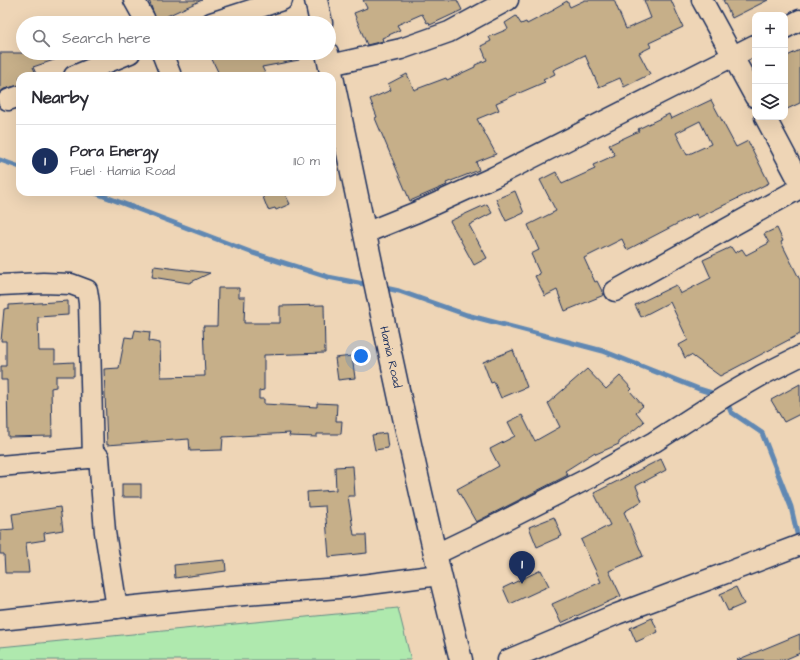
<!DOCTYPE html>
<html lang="en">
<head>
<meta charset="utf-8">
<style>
	:root { --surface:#fff; --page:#f2f2f3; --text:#2b2b33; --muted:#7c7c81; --line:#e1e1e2; --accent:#1b2f5e }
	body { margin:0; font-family:"Architects Daughter",sans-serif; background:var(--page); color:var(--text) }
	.controls { position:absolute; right:12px; top:12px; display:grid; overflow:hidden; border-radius:8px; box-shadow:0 4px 16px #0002 }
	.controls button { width:36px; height:36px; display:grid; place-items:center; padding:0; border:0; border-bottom:1px solid var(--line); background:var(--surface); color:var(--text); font:20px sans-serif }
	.you { position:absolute; left:361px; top:356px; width:14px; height:14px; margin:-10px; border:3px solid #fff; border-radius:50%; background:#1a73e8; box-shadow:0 0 0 6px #1a73e833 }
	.badge { display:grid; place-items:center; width:26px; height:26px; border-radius:50%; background:var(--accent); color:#fff; font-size:13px; font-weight:700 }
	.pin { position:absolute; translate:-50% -33px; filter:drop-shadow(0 1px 2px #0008) }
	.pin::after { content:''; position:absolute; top:21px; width:14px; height:12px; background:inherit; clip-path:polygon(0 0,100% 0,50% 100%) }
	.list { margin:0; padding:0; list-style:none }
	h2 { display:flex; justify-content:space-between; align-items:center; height:52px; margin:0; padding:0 16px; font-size:17px }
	h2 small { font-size:13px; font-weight:400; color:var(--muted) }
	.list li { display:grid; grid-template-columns:26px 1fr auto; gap:12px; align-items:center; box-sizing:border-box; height:72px; padding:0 16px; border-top:1px solid var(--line) }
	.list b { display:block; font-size:15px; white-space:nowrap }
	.list p { margin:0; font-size:13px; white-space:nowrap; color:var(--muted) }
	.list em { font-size:13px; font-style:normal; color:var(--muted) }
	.icon { flex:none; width:22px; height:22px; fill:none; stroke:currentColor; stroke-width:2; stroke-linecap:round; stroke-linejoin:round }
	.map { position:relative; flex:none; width:800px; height:660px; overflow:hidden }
	.search { position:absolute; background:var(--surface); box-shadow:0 4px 16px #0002; left:16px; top:16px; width:320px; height:44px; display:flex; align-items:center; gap:10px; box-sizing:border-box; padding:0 14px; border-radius:22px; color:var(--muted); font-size:15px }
	.panel { position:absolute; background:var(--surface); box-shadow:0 4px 16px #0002; left:16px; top:72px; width:320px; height:124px; border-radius:12px }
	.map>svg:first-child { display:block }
	.green { fill:#afe9ae; stroke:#658c86 }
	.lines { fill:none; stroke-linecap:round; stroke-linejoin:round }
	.stream { stroke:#6088b3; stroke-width:5 }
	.building { fill:#c6af89; stroke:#1b2f5e; fill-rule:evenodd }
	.street-casing { stroke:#1b2f5e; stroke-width:23 }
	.secondary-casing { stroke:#1b2f5e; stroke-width:25 }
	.street { stroke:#eed5b6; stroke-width:20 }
	.secondary { stroke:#eed5b6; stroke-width:22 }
	.labels { text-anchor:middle; stroke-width:3.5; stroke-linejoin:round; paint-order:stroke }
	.street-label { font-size:12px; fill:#1b2f5e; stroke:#eed5b6 }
</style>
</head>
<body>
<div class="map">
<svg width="800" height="660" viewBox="0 0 800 660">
	<rect width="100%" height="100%" fill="#eed5b6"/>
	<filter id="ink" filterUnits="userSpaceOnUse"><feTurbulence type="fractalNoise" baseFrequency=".025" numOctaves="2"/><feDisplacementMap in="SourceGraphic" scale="8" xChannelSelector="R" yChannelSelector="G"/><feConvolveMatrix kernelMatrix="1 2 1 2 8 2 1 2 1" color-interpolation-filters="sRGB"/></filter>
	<g filter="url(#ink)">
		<polygon class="green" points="398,608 411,660 0,660 0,647"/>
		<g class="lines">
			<g class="stream">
				<polyline points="0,160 20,167"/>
				<polyline points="93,192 253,253 328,277 369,285"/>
				<polyline points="381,287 399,291 467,315 603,351 699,389 718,395"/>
				<polyline points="726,400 731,412 762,433 791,507 799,542"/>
			</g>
		</g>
		<g class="building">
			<polygon points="149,0 202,0 167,16 170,23 157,23"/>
			<polygon points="363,0 457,0 462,10 430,25 429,22 427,23 422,14 397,25 400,30 382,38 383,41 367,45 354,13 367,8"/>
			<polygon points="585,0 614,0 626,29 651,18 644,0 671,0 683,27 649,43 651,47 639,53 650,74 624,87 620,78 599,87 585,55 553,70 555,74 543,80 545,82 496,103 499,110 477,119 496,154 476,162 479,170 446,183 447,185 410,201 375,118 377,117 370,99 391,90 388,84 407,74 414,90 446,78 447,80 475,67 475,65 487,60 481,46 491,41 489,37 508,29 505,23 516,16 521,24 526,22 527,24 554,10 553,9 567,1 570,7"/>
			<polygon points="723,0 768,0 732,18"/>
			<polygon points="800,50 800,103 785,110 785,57"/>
			<polygon points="0,53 68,53 69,55 33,67 37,76 20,76 20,85 4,89 0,92"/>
			<polygon points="209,53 298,53 299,60 262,67 265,73 257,76 220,76"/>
			<path d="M711 100 736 147 748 141 769 183 698 218 696 214 627 250 622 239 584 258 595 282 597 281 604 295 565 311 557 290 545 296 535 276 540 274 531 254 539 250 528 225 556 211 540 180 556 172 562 184 595 169 593 165 615 155 609 145 639 131 638 129 669 114 671 119ZM700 121 711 144 687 155 676 133Z"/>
			<polygon points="515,191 524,213 506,221 496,199"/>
			<polygon points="261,192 284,192 290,204 276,210 275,208 268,210"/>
			<polygon points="487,204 492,213 469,225 487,258 474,265 450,221"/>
			<polygon points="777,228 783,241 781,242 800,280 800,334 720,376 691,355 685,358 679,345 688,340 670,302 641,317 635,305 676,285 680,294 711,278 703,260 731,247 735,253 742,249 746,255 769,243 764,234"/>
			<polygon points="154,266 210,273 189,283 152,277"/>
			<polygon points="218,288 239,288 239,297 245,297 244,323 280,323 280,306 324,305 325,353 264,355 264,390 259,391 259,399 264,399 264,404 317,407 317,403 337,404 336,421 342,421 341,434 317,434 317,437 289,436 290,433 223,437 222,450 190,451 189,439 107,445 104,369 119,368 125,337 133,338 135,330 150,332 149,341 160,343 161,377 205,376 203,326 217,326"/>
			<polygon points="68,301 68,315 38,317 38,318 39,351 55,351 55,363 74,362 74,376 56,376 56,387 51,388 52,436 8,437 7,380 1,380 1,366 6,366 6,341 1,341 4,309 9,308 9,305"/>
			<polygon points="513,350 527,387 501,398 494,382 491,383 483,362"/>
			<polygon points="352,356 355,378 338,380 335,358"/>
			<polygon points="587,369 606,389 620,376 632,389 630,391 643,406 636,412 644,422 619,442 619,444 596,454 595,452 565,471 568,475 476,522 457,489 499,466 490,449 515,436 508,422 522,415 535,441 560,427 548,403"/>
			<polygon points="800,384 800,414 784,422 771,400"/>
			<polygon points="386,433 388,448 375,450 372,435"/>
			<polygon points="661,459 666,470 636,486 642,501 624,512 643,556 609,571 621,596 561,623 552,604 601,582 581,540 610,525 594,493"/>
			<polygon points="353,466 355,496 348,496 354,535 366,535 367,553 329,557 325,506 308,507 307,492 336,490 335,467"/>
			<rect x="122" y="484" width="19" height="13"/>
			<polygon points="60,507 63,530 44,533 45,540 26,543 29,573 5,573 4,554 0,554 0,530 14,529 12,514"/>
			<polygon points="554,517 562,536 537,547 529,527"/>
			<polygon points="225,560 226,571 175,578 174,565"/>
			<polygon points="541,570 549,586 510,604 503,588"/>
			<polygon points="736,587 744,604 728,611 720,594"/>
			<polygon points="652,618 658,632 636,642 630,628"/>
			<polygon points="800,634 800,653 784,660 737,660"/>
		</g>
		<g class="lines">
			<g class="street-casing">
				<g id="street">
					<polyline points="134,0 144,18 146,23"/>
					<polyline points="702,0 755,97"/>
					<polyline points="211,23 282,0"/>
					<polyline points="785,28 800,20"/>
					<polyline points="162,53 171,76"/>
					<polyline points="330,65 401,49 449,32 508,0"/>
					<polyline points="74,76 130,53"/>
					<polyline points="8,100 20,96"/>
					<polyline points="765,117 800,183"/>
					<polyline points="365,233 417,212 494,177 755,45"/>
					<polyline points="0,285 43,283 71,284 87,290 89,303 93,458"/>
					<polyline points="615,291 800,188"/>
					<polyline points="0,466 99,457 105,532 117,608"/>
					<polyline points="436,554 492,527 591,477 654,442 724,397 762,375 800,356"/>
					<polyline points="0,620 232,596 339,588 439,575"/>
					<polyline points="508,660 617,614 800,545"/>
				</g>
			</g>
			<g class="secondary-casing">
				<g id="secondary">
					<polyline points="316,0 321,23"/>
					<path d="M327 53C370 256 410 459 461 660"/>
				</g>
			</g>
			<use href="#street" class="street"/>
			<use href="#secondary" class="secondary"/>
		</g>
	</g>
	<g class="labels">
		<g class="street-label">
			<text transform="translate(391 357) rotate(77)" y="4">Hamia Road</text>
		</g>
	</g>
</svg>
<div class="controls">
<button>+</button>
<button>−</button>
<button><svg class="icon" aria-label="layers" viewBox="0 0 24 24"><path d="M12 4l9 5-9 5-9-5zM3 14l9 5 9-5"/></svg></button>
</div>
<div class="you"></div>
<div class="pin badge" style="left:522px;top:584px">1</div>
<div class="search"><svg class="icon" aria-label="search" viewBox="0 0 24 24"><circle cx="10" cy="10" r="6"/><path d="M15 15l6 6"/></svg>Search here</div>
<section class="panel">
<h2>Nearby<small></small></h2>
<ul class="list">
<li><span class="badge">1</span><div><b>Pora Energy</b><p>Fuel · Hamia Road</p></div><em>110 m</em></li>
</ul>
</section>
</div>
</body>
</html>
